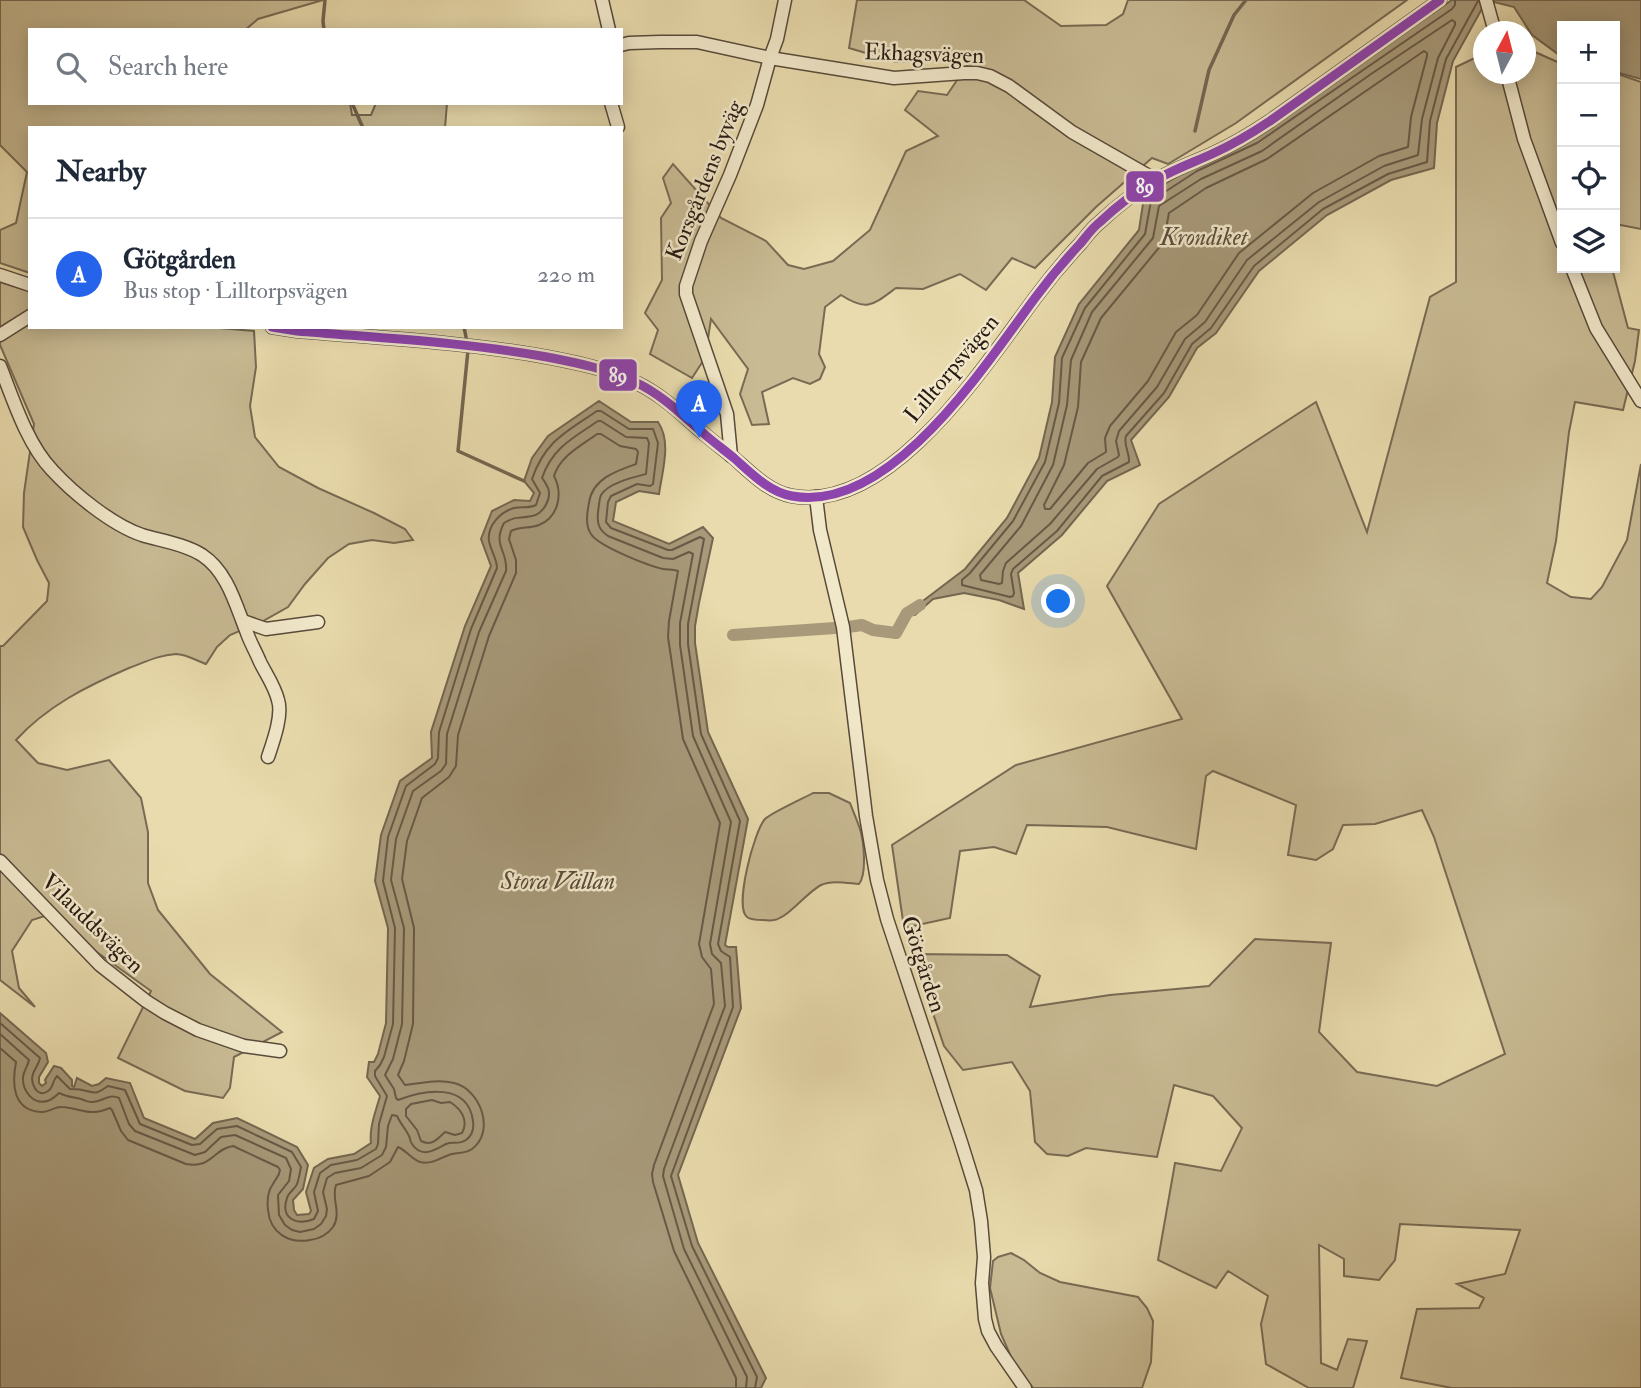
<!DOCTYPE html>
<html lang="en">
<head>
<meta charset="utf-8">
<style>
	:root { --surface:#fff; --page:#f2f2f3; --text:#1f2937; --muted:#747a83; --line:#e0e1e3; --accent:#2563eb }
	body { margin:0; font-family:"IM FELL Double Pica",serif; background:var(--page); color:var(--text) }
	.controls { position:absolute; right:21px; top:21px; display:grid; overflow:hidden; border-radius:0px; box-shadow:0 4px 18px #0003 }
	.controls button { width:63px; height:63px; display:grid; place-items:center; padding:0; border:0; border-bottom:2px solid var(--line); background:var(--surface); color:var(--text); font:35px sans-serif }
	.compass { position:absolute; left:1473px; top:21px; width:63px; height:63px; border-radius:50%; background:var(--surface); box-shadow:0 4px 18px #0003; rotate:7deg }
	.you { position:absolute; left:1059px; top:602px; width:24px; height:24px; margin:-18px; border:5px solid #fff; border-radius:50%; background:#1a73e8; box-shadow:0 0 0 10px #1a73e833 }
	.badge { display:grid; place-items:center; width:46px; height:46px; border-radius:50%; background:var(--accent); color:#fff; font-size:23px; font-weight:700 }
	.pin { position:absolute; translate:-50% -58px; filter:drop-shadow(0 2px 4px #0008) }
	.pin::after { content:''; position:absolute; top:37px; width:24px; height:21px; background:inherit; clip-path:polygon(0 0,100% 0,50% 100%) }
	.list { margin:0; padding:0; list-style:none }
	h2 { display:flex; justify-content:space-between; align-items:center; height:91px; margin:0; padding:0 28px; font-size:30px }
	h2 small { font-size:23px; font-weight:400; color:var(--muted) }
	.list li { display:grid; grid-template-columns:46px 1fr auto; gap:21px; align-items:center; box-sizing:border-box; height:112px; padding:0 28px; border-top:2px solid var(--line) }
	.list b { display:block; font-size:26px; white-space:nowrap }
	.list p { margin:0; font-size:23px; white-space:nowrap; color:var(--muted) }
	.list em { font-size:23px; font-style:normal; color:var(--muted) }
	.icon { flex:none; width:38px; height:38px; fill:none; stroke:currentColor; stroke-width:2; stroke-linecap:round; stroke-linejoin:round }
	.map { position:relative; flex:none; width:1641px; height:1388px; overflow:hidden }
	.search { position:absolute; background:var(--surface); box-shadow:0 4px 18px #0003; left:28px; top:28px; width:595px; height:77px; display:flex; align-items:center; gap:18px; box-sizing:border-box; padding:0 24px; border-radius:0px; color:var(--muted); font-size:26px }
	.panel { position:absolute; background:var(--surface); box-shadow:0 4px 18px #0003; left:28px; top:126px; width:595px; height:203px; border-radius:0px }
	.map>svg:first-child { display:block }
	.green { fill:#c8ba93; stroke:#786a53; stroke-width:2 }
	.water { fill:#a79979; stroke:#746650; stroke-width:2 }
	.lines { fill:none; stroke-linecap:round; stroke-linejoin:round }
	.shore { stroke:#685946; stroke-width:2 }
	.stream { stroke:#746650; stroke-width:3.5 }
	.canal { stroke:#a79979; stroke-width:12 }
	.street-casing { stroke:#584a3a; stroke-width:15 }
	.street { stroke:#f1e8ca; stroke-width:12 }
	.bus-1-casing { stroke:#f1e8ca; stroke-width:14 }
	.bus-1 { stroke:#8e44ad; stroke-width:9 }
	.labels { text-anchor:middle; stroke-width:5; stroke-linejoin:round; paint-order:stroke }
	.street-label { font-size:23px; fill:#281913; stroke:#f1e8ca }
	.water-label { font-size:24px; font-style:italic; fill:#5b4c3c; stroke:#f1e8ca }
	.line-badge { stroke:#f1e8ca; stroke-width:2.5 }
	.badge-label { font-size:19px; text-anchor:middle; font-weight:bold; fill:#fff }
</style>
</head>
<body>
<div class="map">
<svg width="1641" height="1388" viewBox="0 0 1641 1388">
	<rect width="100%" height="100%" fill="#e9dbad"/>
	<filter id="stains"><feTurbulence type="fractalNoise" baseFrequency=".00286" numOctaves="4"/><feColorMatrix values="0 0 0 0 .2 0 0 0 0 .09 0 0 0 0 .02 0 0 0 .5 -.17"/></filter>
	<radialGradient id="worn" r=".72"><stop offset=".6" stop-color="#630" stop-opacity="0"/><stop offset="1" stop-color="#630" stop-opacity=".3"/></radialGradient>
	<g class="green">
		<polygon points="0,0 323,0 258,19 245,30 30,30 30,103 350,103 352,115 371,115 376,103 447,103 445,128 30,128 30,273 0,263 0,230 16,223 27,172 0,145"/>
		<path d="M857 0H1024L1061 26 1106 25 1123 14 1128 0H1407L1236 123 1168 164 1152 158 1096 207 1035 268 1012 258 986 290 960 274 923 289 896 288C873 305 867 312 841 295L825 307 819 354 825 367 820 379 810 384 793 378 762 392 769 424 752 425 740 394 748 369 711 319 705 358 692 378 650 354 658 330 645 313 662 280 661 218 671 203 663 178 673 164 721 218 766 241 788 265 804 269 833 261 870 230 906 151 938 136 905 110 918 91 947 95 972 58 896 62 849 48Z"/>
		<polygon points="1526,48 1562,64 1562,268 1612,268 1628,328 1639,330 1635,361 1623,410 1575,402 1569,432 1556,541 1547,583 1571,597 1591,599 1602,587 1627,540 1641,464 1641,1388 1452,1388 1401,1378 1417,1309 1479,1308 1484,1298 1457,1284 1505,1274 1520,1230 1400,1224 1395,1260 1379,1280 1344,1276 1344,1259 1319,1245 1321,1363 1337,1370 1348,1339 1367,1341 1353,1388 1309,1388 1266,1364 1261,1324 1268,1296 1228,1271 1216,1288 1158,1260 1175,1163 1221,1171 1242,1128 1213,1096 1174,1085 1157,1157 1086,1148 1068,1156 1047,1154 1035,1142 1030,1091 1012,1062 963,1070 944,1046 913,954 1007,955 1040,976 1030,1007 1110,995 1209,986 1255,939 1331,943 1319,1032 1357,1072 1437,1086 1505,1054 1434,837 1422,810 1375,824 1343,825 1333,849 1316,860 1288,855 1296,805 1213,771 1206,776 1196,849 1107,827 1027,825 1016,854 994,847 960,851 950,918 904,928 892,845 1016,765 1182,719 1107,586 1159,504 1316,402 1367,532 1430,297 1456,282 1456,67 1483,54 1484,74 1526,74"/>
		<polygon points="1615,73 1641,82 1641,229 1615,224"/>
		<path d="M0 281 30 291V327H208L254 331 256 367 250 406 255 437 279 467 318 488 374 513 405 529 413 540 394 543 372 540 349 544 328 558 305 584 288 607 263 621 230 635 217 647 206 664C197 661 186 654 176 654 159 655 145 662 129 668 87 686 47 706 16 740L38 763 67 770 109 760 141 798 148 832V883L158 910 210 974 282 1032 234 1057 230 1088 223 1098 185 1091 118 1058 151 991 98 953 51 914 32 920 12 951 19 988 35 1007 0 980V646H3L47 601 49 583 37 560 23 527 24 493 34 424 0 345Z"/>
		<path d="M813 793H829L850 803C853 811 857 820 860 829 864 842 867 874 859 884 847 883 832 880 821 885 806 893 788 918 774 920 770 921 767 920 763 920 758 920 751 920 747 917 734 907 754 831 765 819 771 813 804 798 813 793Z"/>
		<polygon points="1011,1253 1024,1260 1040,1273 1060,1282 1138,1297 1147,1308 1153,1321 1151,1362 1142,1388 1033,1388 1015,1366 1001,1334 990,1288 993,1261 998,1257"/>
	</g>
	<g class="water">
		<polygon points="1452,0 1641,0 1641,79 1619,73 1615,66 1615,26 1562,26 1562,57 1532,35 1514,7 1494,2 1484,5 1453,61 1437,123 1434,168 1391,180 1327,215 1259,271 1216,333 1197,348 1169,397 1131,440 1140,465 1107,481 1062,535 1018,573 1024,609 999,600 964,593 933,599 915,615 907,613 965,569 1007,518 1039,458 1052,402 1055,357 1079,304 1139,230 1144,197 1362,61"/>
		<path d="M599 401 631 422H658C672 442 662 472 659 494L639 491 616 502 613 521 669 544 703 527 713 538 699 603 695 626V643L708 732 748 819 725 945 728 947H736L741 1008 678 1175 698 1243 766 1378 761 1388H0V1013L46 1053 48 1062 39 1077V1083L42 1086 46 1083 45 1080 54 1066 61 1068 72 1080V1086L74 1087 77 1078 92 1086 99 1084 106 1078 130 1083 144 1118 195 1139 213 1123 237 1118 297 1147 308 1165 303 1189 293 1200 294 1210 297 1215 309 1214 311 1211 306 1192 314 1168 328 1159 354 1154 371 1143C369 1127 376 1111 380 1096L367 1077 369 1062H374L378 1054 386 1023 388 928 375 881 381 835 400 781 432 758 431 732 465 626 491 566 481 539 492 511 514 500 530 501 534 493 524 481 532 458 548 436Z"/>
	</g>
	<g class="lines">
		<g class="shore">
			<path d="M1455 0V5L1452 9 1257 143 1197 171 1151 201 1145 234 1085 308 1062 358 1059 403 1045 462 1013 521 970 573 962 580V585L1010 597 1013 596 1014 593 1011 574 1013 569 1057 531 1102 476 1129 462C1130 453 1123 445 1126 436L1164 393 1192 344 1211 328 1254 266 1323 209 1388 174 1427 162 1430 121 1446 59 1478 1"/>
			<polygon points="1452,20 1455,22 1455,25 1438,58 1422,119 1418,155 1384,166 1319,202 1247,260 1205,322 1185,339 1157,387 1119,431 1116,441 1119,455 1118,457 1097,469 1050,524 1006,563 1003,571 1002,583 999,584 981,580 980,575 1021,526 1053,465 1067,405 1071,360 1092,312 1153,238 1159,206 1201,179 1262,151 1371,74"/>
			<polygon points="1424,51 1427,53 1427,56 1411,117 1408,147 1379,156 1313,193 1239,253 1197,315 1176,332 1148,381 1110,426 1105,438 1106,452 1088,463 1050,509 1045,509 1044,505 1064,465 1078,407 1081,362 1101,318 1162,244 1165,234 1169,213 1206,188 1267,159"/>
			<path d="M0 1023 40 1058C39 1064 35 1068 33 1074 30 1083 37 1099 48 1091 54 1087 52 1081 57 1076L70 1089C74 1089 78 1089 82 1090 96 1093 95 1095 108 1086L125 1090 140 1124 192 1145 200 1144 217 1129 237 1126 292 1152 301 1167C300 1172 299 1179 297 1184 295 1189 288 1193 287 1198 280 1219 297 1226 314 1219L318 1211 314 1192 320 1173 331 1165 357 1160 376 1149 378 1144 379 1124 387 1096 375 1076V1071L380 1065 384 1057 393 1024 395 928 383 881 388 837 406 786 435 764 438 758 439 732 471 629 497 568C497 559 491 551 489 541 487 526 500 512 514 508 522 506 528 509 536 505L540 493 532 479C545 441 566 432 597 411H601L629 429H653L658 443 653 484 650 486 637 484 611 496 608 502 606 522 611 528 668 550H672L700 537 704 539 688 624V644L701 734 740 821 718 944 721 951 730 957 733 1007 671 1176 692 1246 757 1377 755 1388"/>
			<path d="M0 1034 29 1060C28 1066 24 1070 23 1077 22 1091 34 1107 50 1100 52 1099 58 1094 59 1093 67 1097 73 1097 81 1099 87 1101 86 1102 92 1102 103 1102 108 1093 119 1098L129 1124 135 1131 195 1155 205 1152 221 1137 235 1135 286 1158 291 1169 289 1181 278 1195 279 1215 285 1225 292 1230 300 1232 314 1229 321 1224 326 1216 327 1209 323 1192 327 1178 335 1173 361 1168 382 1155 386 1147 388 1126 392 1115 397 1116C400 1123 405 1128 408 1134 412 1141 408 1137 412 1144 422 1159 435 1150 446 1144 452 1141 459 1145 466 1140 473 1135 474 1128 473 1121 468 1082 424 1090 398 1100L396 1098 394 1089 385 1075 393 1059 402 1024 404 928 391 880 396 839 413 791 441 771 446 764 447 734 479 632 506 571C508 550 492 546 504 523 518 515 518 519 532 516 543 514 552 499 548 488 547 486 543 479 542 478 552 448 573 438 598 421H601L626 437 647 438 649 443 646 474C634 477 608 483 601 495 599 500 599 506 598 512 597 523 598 529 608 536L663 558 673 559 689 552 693 554 680 623V645L693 736 731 822 710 944 712 954 721 963 725 1006 664 1169 663 1176 684 1249 747 1377 746 1388"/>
			<path d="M0 1048 16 1062C12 1083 12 1111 42 1112 49 1112 56 1106 62 1107 73 1107 83 1113 94 1112 100 1112 105 1110 110 1108L112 1110 121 1131 128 1140 186 1164C212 1169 213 1149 233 1146L278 1167 280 1170C279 1177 276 1178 273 1184 267 1192 267 1201 268 1210 270 1233 289 1244 310 1240 319 1239 327 1235 333 1227 342 1213 331 1199 336 1185L369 1176 390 1162 398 1147C406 1150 411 1159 420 1162 433 1165 441 1157 452 1154 459 1152 465 1154 472 1149 496 1131 480 1089 454 1083 438 1079 421 1083 405 1085L398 1075 404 1061 413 1024 414 928 402 879 407 841 422 798 449 777 456 766 458 735 489 636 516 573V560L509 539 511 531C521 526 529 529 539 525 559 517 563 493 554 476 560 456 581 446 597 434H601L620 446 636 449 638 452 636 464C616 471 592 479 589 503 587 513 585 525 591 534 598 546 649 566 663 569 669 570 673 569 678 571L669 621 668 637 683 739 720 823 699 944 702 957 711 969 714 1004 654 1165 652 1174 653 1182 674 1251 736 1378V1388"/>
			<path d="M432 1100 441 1103 450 1102C461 1109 469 1120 462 1133L455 1135 445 1132C438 1138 432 1147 421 1141L417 1130 406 1116V1109L411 1104Z"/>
		</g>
		<g class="stream">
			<polyline points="324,30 323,21 325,0"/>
			<polyline points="352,103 363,128"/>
			<polyline points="1195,131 1209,70 1234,15 1246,0"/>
			<polyline points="464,327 467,342"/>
			<polyline points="468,350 458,451 524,481"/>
		</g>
		<g class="canal">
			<polyline points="848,627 862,625 873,630 896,633 907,613 920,605"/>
			<polyline points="733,635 835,628"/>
		</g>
		<g class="street-casing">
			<g id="street">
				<polyline points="602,0 609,30"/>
				<polyline points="1486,0 1495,32"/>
				<polyline points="621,45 629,43 660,42 697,42 770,58 894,78 964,73 977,73 990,76 1009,86 1072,132 1156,180"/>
				<polyline points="1507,74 1524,139 1562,243"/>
				<polyline points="611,103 618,127"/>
				<polyline points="1572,268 1596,328 1641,401"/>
				<polyline points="0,275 30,285"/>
				<path d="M272 327 297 331C380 338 465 342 547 357 578 363 608 369 637 383 662 395 681 414 702 432 712 441 723 449 734 458 751 473 769 492 792 496 890 514 985 365 1035 298 1049 279 1064 261 1080 244 1086 237 1092 228 1100 222 1116 207 1136 191 1156 180 1174 169 1195 162 1214 153 1234 144 1252 133 1270 121L1440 0"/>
				<polyline points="0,335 30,316"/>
				<path d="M0 366C13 399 27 444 52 470 73 493 112 525 142 535 162 541 184 544 202 555 228 572 236 606 247 633 250 642 256 652 260 662 266 674 275 687 278 700 283 715 273 742 268 757"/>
				<polyline points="731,456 727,414 686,294 686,286 701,241 730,175 757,105 770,58 777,39 785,0"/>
				<polyline points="816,497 820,530 843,627 866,816 877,880 887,919 961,1142 976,1190 981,1221 984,1257 982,1283 985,1319 988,1331 996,1346 1025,1388"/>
				<polyline points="243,621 266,629 318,622"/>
				<polyline points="0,861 100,965 146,1001 165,1013 198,1030 244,1046 280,1051"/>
			</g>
		</g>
		<use href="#street" class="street"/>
		<g class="bus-1-casing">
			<path id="bus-1" d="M272 327 297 331C380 338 465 342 547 357 578 363 608 369 637 383 662 395 681 414 702 432 712 441 723 449 734 458 751 473 769 492 792 496 890 514 985 365 1035 298 1049 279 1064 261 1080 244 1086 237 1092 228 1100 222 1116 207 1136 191 1156 180 1174 169 1195 162 1214 153 1234 144 1252 133 1270 121L1440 0"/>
		</g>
		<use href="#bus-1" class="bus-1"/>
	</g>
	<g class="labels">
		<g class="street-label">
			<text transform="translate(924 53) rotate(2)" y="8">Ekhagsvägen</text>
			<text transform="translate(704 180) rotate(-68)" y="8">Korsgårdens byväg</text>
			<text transform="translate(951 368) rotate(-50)" y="8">Lilltorpsvägen</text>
			<text transform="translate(93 923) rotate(44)" y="8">Vilauddsvägen</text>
			<text transform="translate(924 964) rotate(72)" y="8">Götgården</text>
		</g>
		<g class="water-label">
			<text x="1204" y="245">Krondiket</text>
			<text x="558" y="889">Stora Vällan</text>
		</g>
	</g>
	<g class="line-badge">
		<rect x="1125" y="170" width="40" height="33" rx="7" fill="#8e44ad"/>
		<rect x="598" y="358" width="40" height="34" rx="7" fill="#8e44ad"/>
	</g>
	<g class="badge-label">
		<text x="1145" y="193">89</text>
		<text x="618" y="382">89</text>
	</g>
	<rect width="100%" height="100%" filter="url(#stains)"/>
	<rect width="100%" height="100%" fill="url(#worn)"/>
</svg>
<div class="controls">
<button>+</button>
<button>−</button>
<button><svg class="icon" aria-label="locate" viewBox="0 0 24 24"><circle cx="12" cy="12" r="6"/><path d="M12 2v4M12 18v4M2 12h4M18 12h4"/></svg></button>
<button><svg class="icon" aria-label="layers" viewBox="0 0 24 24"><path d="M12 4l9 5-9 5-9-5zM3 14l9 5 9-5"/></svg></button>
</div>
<svg class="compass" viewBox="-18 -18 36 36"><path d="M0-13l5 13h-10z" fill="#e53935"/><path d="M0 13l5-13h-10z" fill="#747a83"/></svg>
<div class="you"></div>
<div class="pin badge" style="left:699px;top:438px">A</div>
<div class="search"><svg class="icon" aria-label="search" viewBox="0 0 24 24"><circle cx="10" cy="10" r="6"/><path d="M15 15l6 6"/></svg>Search here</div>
<section class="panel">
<h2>Nearby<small></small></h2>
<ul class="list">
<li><span class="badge">A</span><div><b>Götgården</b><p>Bus stop · Lilltorpsvägen</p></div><em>220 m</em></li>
</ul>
</section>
</div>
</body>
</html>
